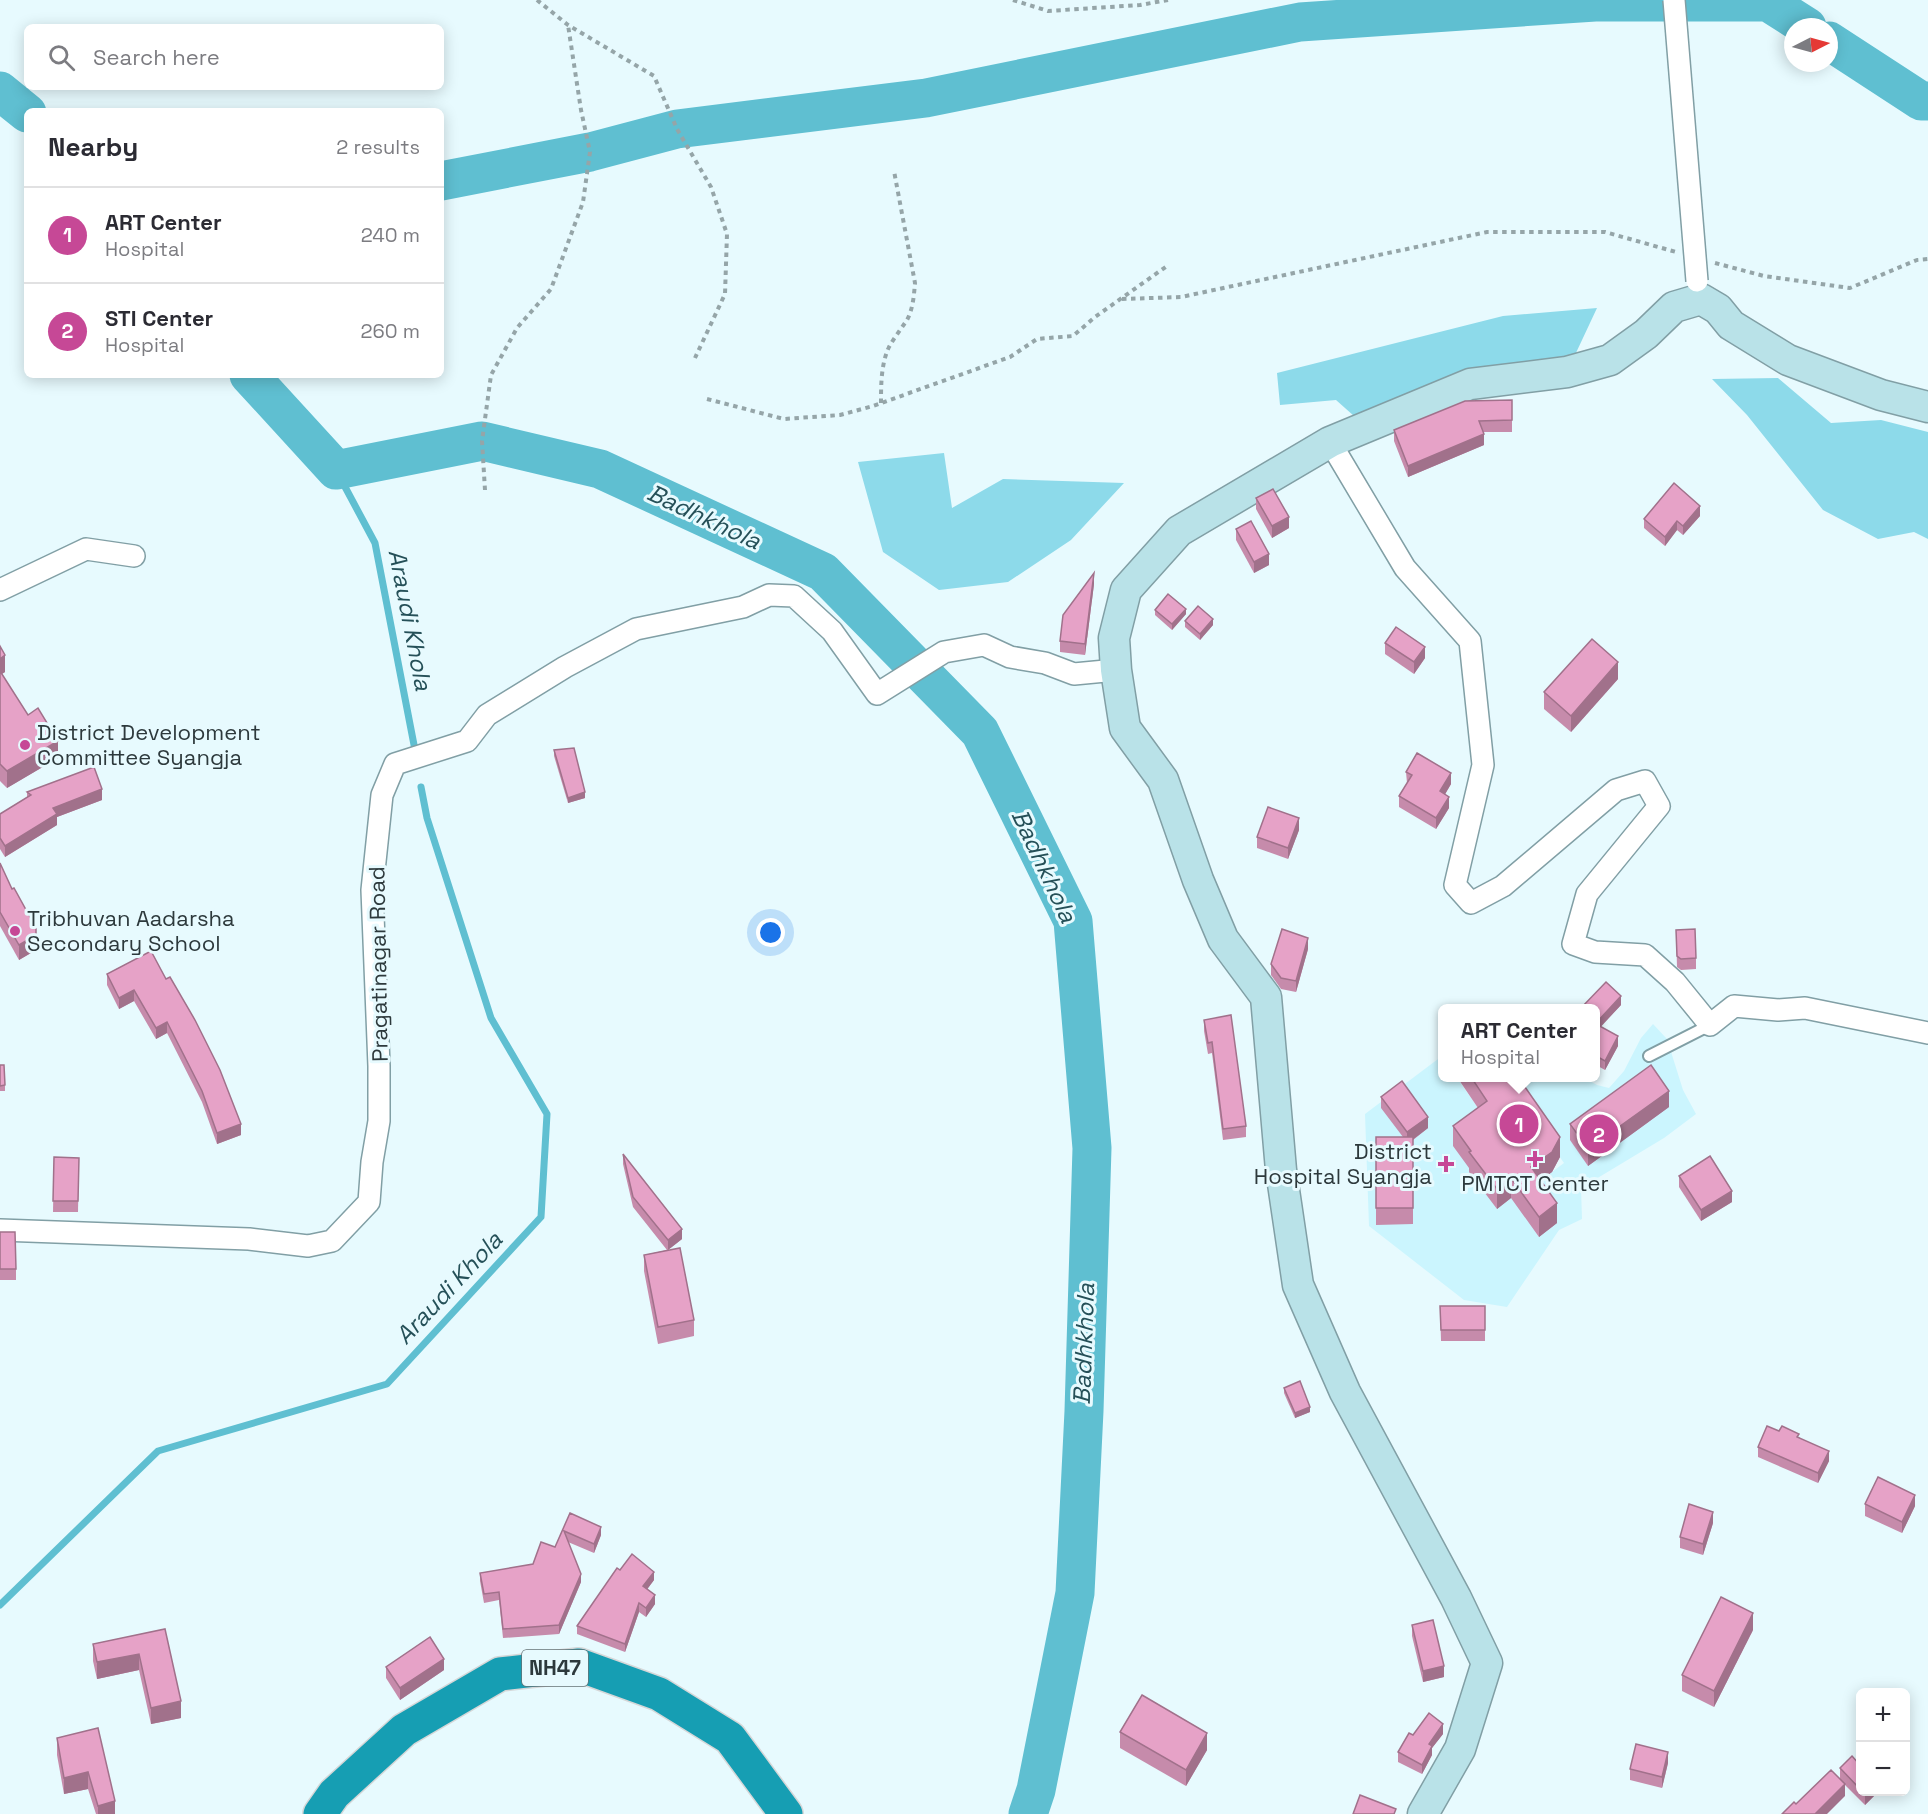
<!DOCTYPE html>
<html lang="en">
<head>
<meta charset="utf-8">
<style>
	:root { --surface:#fff; --page:#f2f2f3; --text:#2b2b33; --muted:#7c7c81; --line:#e1e1e2; --accent:#c64896 }
	body { margin:0; font-family:"Space Grotesk",sans-serif; background:var(--page); color:var(--text) }
	.controls { position:absolute; right:18px; bottom:18px; display:grid; overflow:hidden; border-radius:9px; box-shadow:0 3px 15px #0003 }
	.controls button { width:54px; height:54px; display:grid; place-items:center; padding:0; border:0; border-bottom:2px solid var(--line); background:var(--surface); color:var(--text); font:30px sans-serif }
	.compass { position:absolute; left:1784px; top:18px; width:54px; height:54px; border-radius:50%; background:var(--surface); box-shadow:0 3px 15px #0003; rotate:84deg }
	.you { position:absolute; left:771px; top:933px; width:21px; height:21px; margin:-15px; border:4px solid #fff; border-radius:50%; background:#1a73e8; box-shadow:0 0 0 9px #1a73e833 }
	.badge { display:grid; place-items:center; width:39px; height:39px; border-radius:50%; background:var(--accent); color:#fff; font-size:20px; font-weight:700 }
	.pin { position:absolute; translate:-50% -50%; border:3px solid #fff; box-shadow:0 2px 6px #0006 }
	.popup { position:absolute; left:1438px; top:1004px; width:162px; height:78px; box-sizing:border-box; display:grid; place-content:center; border-radius:9px; background:var(--surface); filter:drop-shadow(0 2px 4px #0005); font-size:20px; white-space:nowrap; color:var(--muted) }
	.popup b { font-size:22px; color:var(--text) }
	.popup::after { content:''; position:absolute; left:50%; top:100%; margin-left:-12px; border:12px solid transparent; border-top-color:var(--surface) }
	.list { margin:0; padding:0; list-style:none }
	h2 { display:flex; justify-content:space-between; align-items:center; height:78px; margin:0; padding:0 24px; font-size:26px }
	h2 small { font-size:20px; font-weight:400; color:var(--muted) }
	.list li { display:grid; grid-template-columns:39px 1fr auto; gap:18px; align-items:center; box-sizing:border-box; height:96px; padding:0 24px; border-top:2px solid var(--line) }
	.list b { display:block; font-size:22px; white-space:nowrap }
	.list p { margin:0; font-size:20px; white-space:nowrap; color:var(--muted) }
	.list em { font-size:20px; font-style:normal; color:var(--muted) }
	.icon { flex:none; width:33px; height:33px; fill:none; stroke:currentColor; stroke-width:2; stroke-linecap:round; stroke-linejoin:round }
	.map { position:relative; flex:none; width:1928px; height:1814px; overflow:hidden }
	.search { position:absolute; background:var(--surface); box-shadow:0 3px 15px #0003; left:24px; top:24px; width:420px; height:66px; display:flex; align-items:center; gap:15px; box-sizing:border-box; padding:0 21px; border-radius:9px; color:var(--muted); font-size:22px }
	.panel { position:absolute; background:var(--surface); box-shadow:0 3px 15px #0003; left:24px; top:108px; width:420px; height:270px; border-radius:9px }
	.map>svg:first-child { display:block }
	.built { fill:#cbf5fe }
	.green { fill:#8ddaea }
	.lines { fill:none; stroke-linecap:round; stroke-linejoin:round }
	.stream { stroke:#5fbfd1; stroke-width:7 }
	.river { stroke:#5fbfd1; stroke-width:39 }
	.lane-casing { stroke:#819fa5; stroke-width:14 }
	.street-casing { stroke:#819fa5; stroke-width:24 }
	.secondary-casing { stroke:#819fa5; stroke-width:33 }
	.highway-casing { stroke:#d5d7d8; stroke-width:36 }
	.path { stroke:#95a5a8; stroke-width:4; stroke-dasharray:4.5 4.5; stroke-linecap:butt }
	.lane { stroke:#fff; stroke-width:10 }
	.street { stroke:#fff; stroke-width:21 }
	.secondary { stroke:#b9e2e8; stroke-width:30 }
	.highway { stroke:#169eb3; stroke-width:33 }
	.street-bridge-casing { stroke:#819fa5; stroke-width:24; stroke-linecap:butt }
	.street-bridge { stroke:#fff; stroke-width:21 }
	.wall { fill:#c68bab }
	.shaded-wall { fill:#a1718b }
	.building { fill:#e6a2c7; stroke:#a1718b; stroke-width:1.5 }
	.poi-dot { fill:#c64896; stroke:#e7fafe; stroke-width:2 }
	.labels { text-anchor:middle; stroke-width:6; stroke-linejoin:round; paint-order:stroke }
	.shield { fill:#e7fafe; stroke:#657376; stroke-width:1.5 }
	.shield-label { font-size:21px; font-weight:bold; fill:#2d393c }
	.poi-label { font-size:22px; fill:#2d393c; stroke:#e7fafe; text-anchor:start }
	.street-label { font-size:22px; fill:#2d393c; stroke:#e7fafe }
	.water-label { font-size:24px; font-style:italic; fill:#255058; stroke:#e7fafe }
</style>
</head>
<body>
<div class="map">
<svg width="1928" height="1814" viewBox="0 0 1928 1814">
	<rect width="100%" height="100%" fill="#e7fafe"/>
	<polygon class="built" points="1653,1024 1667,1039 1683,1090 1696,1114 1664,1138 1581,1188 1582,1219 1559,1230 1507,1307 1464,1300 1369,1226 1365,1114 1442,1056 1442,1078 1457,1078 1533,1186 1564,1163 1517,1096 1518,1078 1584,1078 1597,1085 1609,1088 1624,1071 1641,1038"/>
	<g class="green">
		<polygon points="1597,308 1575,355 1363,424 1336,400 1280,405 1277,373 1503,316"/>
		<polygon points="1778,378 1831,423 1881,420 1928,432 1928,539 1914,532 1878,539 1823,510 1747,415 1712,379"/>
		<polygon points="944,453 952,508 1003,479 1124,483 1071,540 1008,582 939,590 883,552 858,462"/>
	</g>
	<g class="lines">
		<g class="stream">
			<polyline points="336,470 375,543 415,750"/>
			<polyline points="0,1605 158,1451 387,1384 541,1217 547,1114 491,1018 427,818 421,787"/>
		</g>
		<g class="river">
			<polyline points="1829,41 1921,101 1928,101"/>
			<polyline points="0,91 27,113"/>
			<polyline points="441,181 590,152 677,129 926,98 1300,22 1595,2 1768,2 1807,27"/>
			<polyline points="249,375 336,470 482,441 600,469 823,572 980,732 1073,921 1092,1148 1084,1411 1075,1593 1036,1790 1028,1814"/>
		</g>
		<g class="lane-casing">
			<polyline id="lane" points="1649,1056 1710,1025"/>
		</g>
		<g class="street-casing">
			<g id="street">
				<polyline points="1330,442 1405,568 1470,641 1483,765 1455,885 1471,903 1503,886 1616,790 1645,781 1659,806 1587,894 1573,944 1595,952 1645,955 1675,982 1710,1025 1734,1006 1778,1010 1805,1008 1928,1033"/>
				<polyline points="0,590 86,549 134,556"/>
				<polyline points="0,1230 249,1239 308,1246 332,1241 369,1202 372,1162 379,1121 379,1066 372,890 382,795 395,764 467,741 487,715 565,667 636,629 743,607 769,595 794,596 832,631 877,694 944,652 984,645 1010,657 1045,663 1074,674 1116,670"/>
			</g>
		</g>
		<g class="secondary-casing">
			<polyline id="secondary" points="1423,1814 1460,1749 1487,1663 1456,1598 1345,1392 1298,1285 1281,1170 1266,997 1223,939 1198,880 1163,780 1125,728 1116,670 1114,638 1126,590 1179,531 1330,442 1470,384 1567,372 1610,360 1646,334 1674,307 1701,299 1718,309 1731,325 1788,360 1881,395 1928,407"/>
		</g>
		<g class="highway-casing">
			<polyline id="highway" points="320,1814 334,1794 404,1730 500,1674 579,1665 659,1694 730,1738 786,1814"/>
		</g>
		<g class="path">
			<polyline points="537,0 568,25 654,76 677,129 711,187 727,234 725,294 695,358"/>
			<polyline points="1013,0 1048,11 1140,5 1168,0"/>
			<polyline points="1715,263 1764,276 1850,288 1917,260 1928,259"/>
			<polyline points="1122,299 1181,297 1487,232 1605,232 1676,252"/>
			<polyline points="707,399 784,419 840,415 873,406 1010,357 1037,339 1073,336 1095,317 1167,266"/>
			<path d="M881 403C881 385 881 364 889 347 894 338 901 329 907 320 913 309 914 295 915 283L894 171"/>
			<polyline points="485,490 482,441 491,375 517,328 551,289 583,202 590,152 581,110 568,25"/>
		</g>
		<use href="#lane" class="lane"/>
		<use href="#street" class="street"/>
		<use href="#secondary" class="secondary"/>
		<use href="#highway" class="highway"/>
		<g class="street-bridge-casing">
			<polyline id="street-bridge" points="1674,0 1697,281"/>
		</g>
		<use href="#street-bridge" class="street-bridge"/>
	</g>
	<g class="wall">
		<polygon points="1512,400 1512,432 1484,432 1484,445 1408,477 1394,441 1394,430"/>
		<polygon points="1256,498 1289,528 1272,538 1256,509"/>
		<polygon points="1700,516 1683,535 1677,530 1665,546 1644,528 1644,519"/>
		<polygon points="1236,529 1269,565 1254,573 1236,540"/>
		<polygon points="1094,584 1085,655 1060,652 1060,641"/>
		<polygon points="1155,610 1186,614 1172,630 1155,615"/>
		<polygon points="1185,621 1213,625 1200,640 1185,627"/>
		<polygon points="1385,643 1425,658 1414,674 1385,654"/>
		<polygon points="0,646 5,672 2,674 28,715 58,758 7,788 0,781"/>
		<polygon points="1618,679 1571,732 1544,709 1544,692"/>
		<polygon points="554,750 585,798 568,803 554,756"/>
		<polygon points="1406,772 1451,784 1445,794 1449,808 1436,829 1399,807 1399,796 1407,783"/>
		<polygon points="27,792 102,800 57,817 57,825 5,857 0,849 0,814 27,797"/>
		<polygon points="1299,830 1288,859 1257,848 1257,837"/>
		<polygon points="0,863 36,950 19,960 0,926"/>
		<polygon points="1676,930 1696,958 1696,969 1681,970 1677,967"/>
		<polygon points="1308,949 1296,992 1281,989 1271,975 1271,964"/>
		<polygon points="151,951 241,1135 217,1144 202,1102 167,1033 156,1039 134,1001 119,1009 107,985 107,974"/>
		<polygon points="1621,1005 1600,1027 1618,1046 1605,1070 1596,1065 1596,1008"/>
		<polygon points="1204,1020 1246,1126 1246,1137 1223,1140 1212,1053 1208,1054 1204,1031"/>
		<polygon points="0,1065 5,1085 5,1091 0,1091"/>
		<polygon points="1457,1077 1526,1077 1526,1088 1560,1157 1552,1172 1541,1180 1557,1223 1539,1237 1511,1198 1497,1209 1469,1172 1469,1168 1453,1146 1453,1126 1478,1108"/>
		<polygon points="1381,1097 1428,1128 1413,1140 1413,1224 1376,1225 1376,1137 1403,1137 1381,1108"/>
		<polygon points="1669,1107 1588,1166 1570,1140 1570,1124"/>
		<polygon points="623,1154 682,1239 668,1250 694,1320 694,1336 658,1344 644,1271 644,1255 667,1250 633,1207 623,1164"/>
		<polygon points="54,1157 79,1158 78,1212 53,1212"/>
		<polygon points="1679,1176 1732,1202 1701,1221 1679,1187"/>
		<polygon points="0,1232 16,1269 16,1280 0,1280"/>
		<polygon points="1440,1306 1485,1306 1485,1341 1441,1341"/>
		<polygon points="1284,1388 1310,1412 1295,1418 1284,1393"/>
		<polygon points="1779,1431 1799,1437 1829,1461 1818,1483 1758,1457 1758,1447"/>
		<polygon points="1865,1504 1915,1506 1902,1533 1865,1516"/>
		<polygon points="570,1513 601,1535 594,1553 568,1542 581,1582 559,1634 503,1638 499,1600 484,1603 480,1581 480,1573 533,1564 555,1547"/>
		<polygon points="1713,1523 1703,1555 1680,1548 1680,1537"/>
		<polygon points="620,1570 654,1580 647,1589 655,1604 646,1617 639,1612 625,1652 577,1634 577,1626"/>
		<polygon points="1412,1625 1444,1677 1423,1682 1412,1636"/>
		<polygon points="165,1629 181,1718 151,1724 139,1670 97,1679 93,1661 93,1644"/>
		<polygon points="1753,1630 1714,1707 1682,1691 1682,1675"/>
		<polygon points="386,1667 444,1670 400,1700 386,1678"/>
		<polygon points="98,1728 115,1814 96,1814 88,1789 64,1794 57,1755 57,1738"/>
		<polygon points="1120,1732 1207,1750 1186,1786 1120,1748"/>
		<polygon points="1443,1734 1432,1748 1432,1755 1422,1774 1398,1762 1398,1752 1413,1735"/>
		<polygon points="1668,1763 1662,1788 1630,1780 1630,1769"/>
		<polygon points="1860,1765 1860,1791 1877,1791 1877,1793 1865,1805 1845,1785 1845,1796 1840,1779 1840,1768"/>
	</g>
	<g class="shaded-wall">
		<polygon points="1484,434 1484,445 1408,477 1408,466"/>
		<polygon points="1700,506 1700,516 1683,535 1683,526"/>
		<polygon points="1289,517 1289,528 1272,538 1272,526"/>
		<polygon points="1677,521 1677,530 1665,546 1665,537"/>
		<polygon points="1269,554 1269,565 1254,573 1254,562"/>
		<polygon points="1094,573 1094,584 1085,655 1085,644"/>
		<polygon points="1186,609 1186,614 1172,630 1172,624"/>
		<polygon points="1213,619 1213,625 1200,640 1200,634"/>
		<polygon points="1425,647 1425,658 1414,674 1414,662"/>
		<polygon points="5,655 5,672 0,675 0,659"/>
		<polygon points="1618,662 1618,679 1571,732 1571,716"/>
		<polygon points="58,741 58,758 7,788 7,771"/>
		<polygon points="1451,773 1451,784 1440,803 1440,791"/>
		<polygon points="102,789 102,800 57,817 57,825 5,857 5,846 53,808"/>
		<polygon points="585,792 585,798 568,803 568,798"/>
		<polygon points="1449,797 1449,808 1436,829 1436,818"/>
		<polygon points="1299,818 1299,830 1288,859 1288,848"/>
		<polygon points="36,935 36,950 19,960 19,945"/>
		<polygon points="1308,938 1308,949 1296,992 1296,981"/>
		<polygon points="134,990 134,1001 119,1009 119,998"/>
		<polygon points="1621,996 1621,1005 1596,1032 1596,1023"/>
		<polygon points="167,1022 167,1033 156,1039 156,1028"/>
		<polygon points="1618,1036 1618,1046 1605,1070 1605,1061"/>
		<polygon points="1517,1077 1526,1077 1526,1090"/>
		<polygon points="1669,1091 1669,1107 1588,1166 1588,1149"/>
		<polygon points="1428,1117 1428,1128 1407,1144 1407,1132"/>
		<polygon points="241,1124 241,1135 217,1144 217,1133"/>
		<polygon points="1560,1137 1560,1157 1552,1172 1531,1187 1531,1167"/>
		<polygon points="1511,1178 1511,1198 1497,1209 1497,1189"/>
		<polygon points="1732,1191 1732,1202 1701,1221 1701,1210"/>
		<polygon points="1557,1203 1557,1223 1539,1237 1539,1217"/>
		<polygon points="682,1229 682,1239 668,1250 668,1240"/>
		<polygon points="1310,1407 1310,1412 1295,1418 1295,1413"/>
		<polygon points="1829,1451 1829,1461 1818,1483 1818,1473"/>
		<polygon points="1915,1495 1915,1506 1902,1533 1902,1522"/>
		<polygon points="1713,1512 1713,1523 1703,1555 1703,1544"/>
		<polygon points="601,1527 601,1535 594,1553 594,1544"/>
		<polygon points="654,1572 654,1580 643,1595 643,1586"/>
		<polygon points="581,1574 581,1582 559,1634 559,1625"/>
		<polygon points="655,1595 655,1604 646,1617 646,1608"/>
		<polygon points="639,1603 639,1612 625,1652 625,1644"/>
		<polygon points="1753,1613 1753,1630 1714,1707 1714,1691"/>
		<polygon points="139,1654 139,1670 97,1679 97,1662"/>
		<polygon points="444,1659 444,1670 400,1700 400,1688"/>
		<polygon points="1444,1666 1444,1677 1423,1682 1423,1671"/>
		<polygon points="181,1701 181,1718 151,1724 151,1708"/>
		<polygon points="1443,1724 1443,1734 1432,1748 1432,1755 1422,1774 1422,1765 1429,1744"/>
		<polygon points="1207,1733 1207,1750 1186,1786 1186,1770"/>
		<polygon points="1668,1752 1668,1763 1662,1788 1662,1777"/>
		<polygon points="88,1772 88,1789 64,1794 64,1778"/>
		<polygon points="1845,1784 1845,1796 1827,1814 1815,1814"/>
		<polygon points="1868,1791 1877,1791 1877,1793 1865,1805 1865,1794"/>
		<polygon points="115,1801 115,1814 98,1814 98,1806"/>
	</g>
	<g class="building">
		<polygon points="1512,400 1512,420 1479,421 1484,434 1408,466 1394,430 1465,401"/>
		<polygon points="1674,483 1700,506 1683,526 1677,521 1665,537 1644,519"/>
		<polygon points="1273,489 1289,517 1272,526 1256,498"/>
		<polygon points="1251,521 1269,554 1254,562 1236,529"/>
		<polygon points="1094,573 1085,644 1060,641 1063,615"/>
		<polygon points="1168,594 1186,609 1172,624 1155,610"/>
		<polygon points="1198,606 1213,619 1200,634 1185,621"/>
		<polygon points="1396,627 1425,647 1414,662 1385,643"/>
		<polygon points="1592,639 1618,662 1571,716 1544,692"/>
		<polygon points="0,646 5,655 0,659"/>
		<polygon points="0,671 28,715 38,708 58,741 7,771 0,764"/>
		<polygon points="574,748 585,792 568,798 554,750"/>
		<polygon points="1417,753 1451,773 1440,791 1449,797 1436,818 1399,796 1412,775 1406,772"/>
		<polygon points="94,767 102,789 53,808 57,814 5,846 0,838 0,814 31,795 27,792"/>
		<polygon points="1268,807 1299,818 1288,848 1257,837"/>
		<polygon points="0,863 12,889 14,888 36,928 36,935 19,945 0,912"/>
		<polygon points="1282,929 1308,938 1296,981 1281,978 1271,964"/>
		<polygon points="1695,929 1696,958 1681,959 1677,956 1676,930"/>
		<polygon points="151,951 166,979 170,977 195,1020 220,1070 241,1124 217,1133 202,1091 167,1022 156,1028 134,990 119,998 107,974"/>
		<polygon points="1606,982 1621,996 1596,1023 1596,1008 1581,1008"/>
		<polygon points="1231,1015 1246,1126 1223,1129 1212,1042 1208,1043 1204,1020"/>
		<polygon points="1596,1024 1618,1036 1605,1061 1596,1056"/>
		<polygon points="0,1065 4,1065 5,1085 0,1086"/>
		<polygon points="1651,1065 1669,1091 1588,1149 1570,1124"/>
		<polygon points="1471,1077 1518,1077 1560,1137 1552,1152 1531,1167 1557,1203 1539,1217 1511,1178 1497,1189 1469,1152 1471,1151 1453,1126 1487,1101"/>
		<polygon points="1402,1081 1428,1117 1407,1132 1381,1097"/>
		<rect x="1376" y="1137" width="37" height="71"/>
		<polygon points="623,1154 682,1229 668,1240 633,1197"/>
		<polygon points="1710,1156 1732,1191 1701,1210 1679,1176"/>
		<polygon points="54,1157 79,1158 78,1201 53,1201"/>
		<polygon points="0,1232 15,1232 16,1269 0,1269"/>
		<polygon points="680,1248 694,1320 658,1327 644,1255"/>
		<polygon points="1440,1306 1485,1306 1485,1330 1441,1330"/>
		<polygon points="1300,1381 1310,1407 1295,1413 1284,1388"/>
		<polygon points="1767,1426 1779,1431 1782,1426 1799,1434 1797,1437 1829,1451 1818,1473 1758,1447"/>
		<polygon points="1878,1477 1915,1495 1902,1522 1865,1504"/>
		<polygon points="1689,1504 1713,1512 1703,1544 1680,1537"/>
		<polygon points="570,1513 601,1527 594,1544 564,1531 581,1574 559,1625 503,1629 499,1592 484,1594 480,1573 533,1564 541,1542 555,1547"/>
		<polygon points="632,1554 654,1572 643,1586 655,1595 646,1608 639,1603 625,1644 577,1626 617,1568 620,1570"/>
		<polygon points="1721,1597 1753,1613 1714,1691 1682,1675"/>
		<polygon points="1433,1620 1444,1666 1423,1671 1412,1625"/>
		<polygon points="165,1629 181,1701 151,1708 139,1654 97,1662 93,1644"/>
		<polygon points="430,1637 444,1659 400,1688 386,1667"/>
		<polygon points="1142,1695 1207,1733 1186,1770 1120,1732"/>
		<polygon points="1429,1713 1443,1724 1429,1744 1432,1746 1422,1765 1398,1752 1409,1733 1413,1735"/>
		<polygon points="98,1728 115,1801 98,1806 88,1772 64,1778 57,1738"/>
		<polygon points="1636,1744 1668,1752 1662,1777 1630,1769"/>
		<polygon points="1852,1756 1860,1765 1860,1789 1840,1768"/>
		<polygon points="1831,1770 1845,1784 1815,1814 1782,1814 1794,1802 1796,1804"/>
		<polygon points="1360,1795 1396,1809 1394,1814 1353,1814"/>
	</g>
	<g class="poi-dot">
		<circle cx="25" cy="745" r="6"/>
		<circle cx="15" cy="931" r="6"/>
		<path d="M1532 1150h6v6h6v6h-6v6h-6v-6h-6v-6h6z"/>
		<path d="M1443 1155h6v6h6v6h-6v6h-6v-6h-6v-6h6z"/>
	</g>
	<g class="labels">
		<rect class="shield" x="522" y="1650" width="66" height="36" rx="4.5"/>
		<g class="shield-label">
			<text x="555" y="1675">NH47</text>
		</g>
		<g class="poi-label">
			<text x="37" y="740">District Development<tspan x="37" dy="25">Committee Syangja</tspan></text>
			<text x="27" y="926">Tribhuvan Aadarsha<tspan x="27" dy="25">Secondary School</tspan></text>
			<text x="1432" y="1159" text-anchor="end">District<tspan x="1432" dy="25">Hospital Syangja</tspan></text>
			<text x="1535" y="1191" text-anchor="middle">PMTCT Center</text>
		</g>
		<g class="street-label">
			<text transform="translate(378 964) rotate(-91)" y="8">Pragatinagar Road</text>
		</g>
		<g class="water-label">
			<text transform="translate(704 517) rotate(25)" y="8">Badhkhola</text>
			<text transform="translate(410 620) rotate(79)" y="8">Araudi Khola</text>
			<text transform="translate(1044 866) rotate(65)" y="8">Badhkhola</text>
			<text transform="translate(449 1288) rotate(-47)" y="8">Araudi Khola</text>
			<text transform="translate(1084 1344) rotate(-88)" y="8">Badhkhola</text>
		</g>
	</g>
</svg>
<div class="controls">
<button>+</button>
<button>−</button>
</div>
<svg class="compass" viewBox="-18 -18 36 36"><path d="M0-13l5 13h-10z" fill="#e53935"/><path d="M0 13l5-13h-10z" fill="#7c7c81"/></svg>
<div class="you"></div>
<div class="pin badge" style="left:1519px;top:1124px">1</div>
<div class="popup"><b>ART Center</b>Hospital</div>
<div class="pin badge" style="left:1599px;top:1134px">2</div>
<div class="search"><svg class="icon" aria-label="search" viewBox="0 0 24 24"><circle cx="10" cy="10" r="6"/><path d="M15 15l6 6"/></svg>Search here</div>
<section class="panel">
<h2>Nearby<small>2 results</small></h2>
<ul class="list">
<li><span class="badge">1</span><div><b>ART Center</b><p>Hospital</p></div><em>240 m</em></li>
<li><span class="badge">2</span><div><b>STI Center</b><p>Hospital</p></div><em>260 m</em></li>
</ul>
</section>
</div>
</body>
</html>
